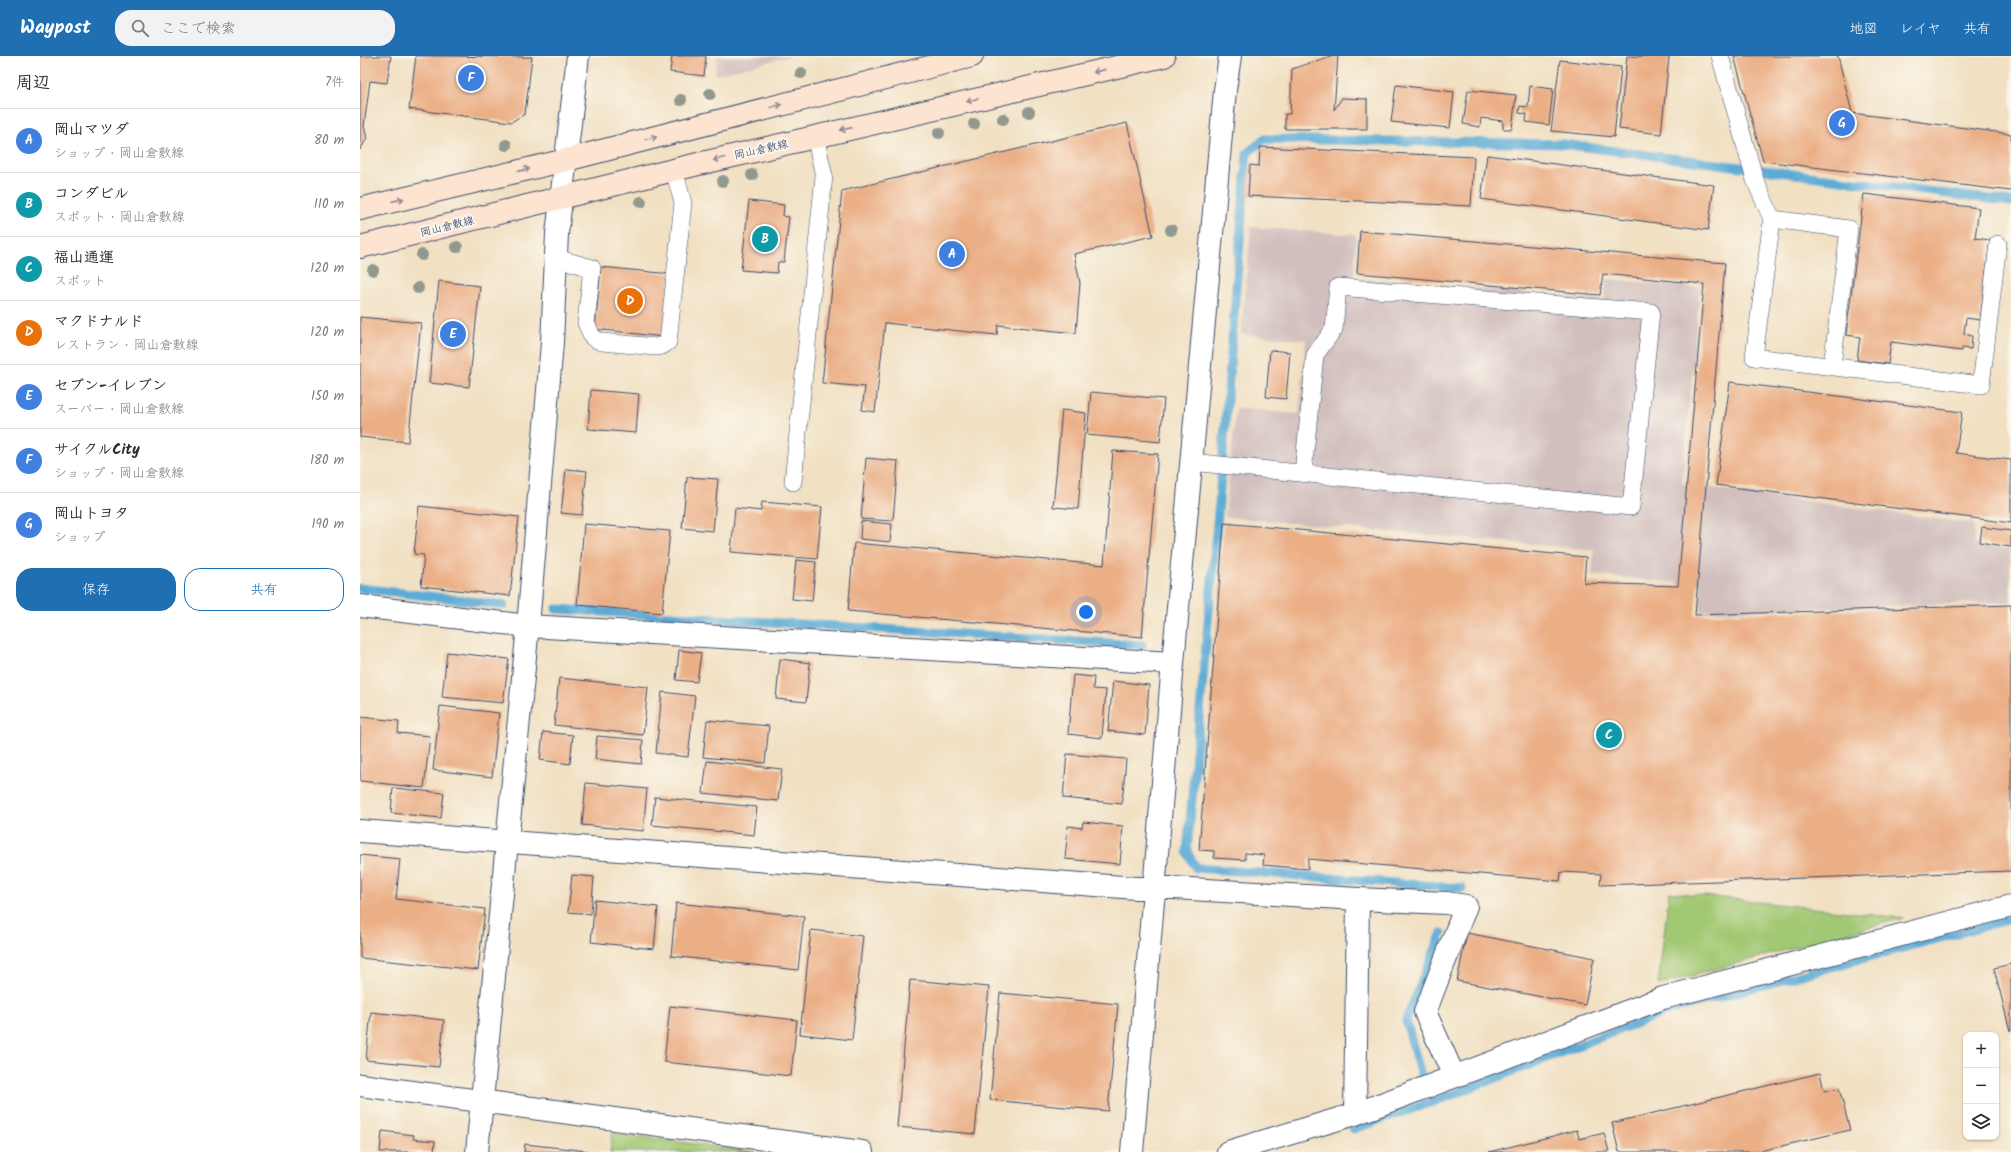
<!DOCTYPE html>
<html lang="ja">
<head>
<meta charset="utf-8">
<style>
	:root { --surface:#fff; --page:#f2f2f3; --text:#2b2b33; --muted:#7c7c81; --line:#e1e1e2; --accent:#1f6fb2 }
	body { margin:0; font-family:Kalam,"Klee One",sans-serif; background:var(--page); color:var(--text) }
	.controls { position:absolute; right:12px; bottom:12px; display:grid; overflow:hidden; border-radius:8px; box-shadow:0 1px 3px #0004 }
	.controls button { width:36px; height:36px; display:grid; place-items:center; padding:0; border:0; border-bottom:1px solid var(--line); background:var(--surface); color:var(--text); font:20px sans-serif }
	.you { position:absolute; left:726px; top:556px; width:14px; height:14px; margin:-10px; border:3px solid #fff; border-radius:50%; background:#1a73e8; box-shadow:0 0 0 6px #1a73e833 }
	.badge { display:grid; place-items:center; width:26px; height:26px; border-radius:50%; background:var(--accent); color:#fff; font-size:13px; font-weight:700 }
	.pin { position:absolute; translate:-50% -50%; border:2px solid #fff; box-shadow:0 1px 4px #0006 }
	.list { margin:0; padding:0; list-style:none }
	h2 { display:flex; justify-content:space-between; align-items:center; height:52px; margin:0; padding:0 16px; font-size:17px }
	h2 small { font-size:13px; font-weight:400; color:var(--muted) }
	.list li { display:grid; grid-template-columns:26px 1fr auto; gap:12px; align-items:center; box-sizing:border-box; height:64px; padding:0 16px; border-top:1px solid var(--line) }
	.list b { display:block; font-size:15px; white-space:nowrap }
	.list p { margin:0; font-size:13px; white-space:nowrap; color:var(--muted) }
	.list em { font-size:13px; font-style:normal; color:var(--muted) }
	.actions { display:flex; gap:8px; padding:12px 16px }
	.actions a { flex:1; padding:9px 0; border:1px solid var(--accent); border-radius:16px; text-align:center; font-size:14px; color:var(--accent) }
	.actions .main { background:var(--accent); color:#fff }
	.icon { flex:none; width:22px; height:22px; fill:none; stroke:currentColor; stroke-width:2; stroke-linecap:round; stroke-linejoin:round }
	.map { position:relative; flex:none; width:1651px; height:1096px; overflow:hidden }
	header { display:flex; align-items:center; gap:24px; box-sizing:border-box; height:56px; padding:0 20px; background:var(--accent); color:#fff }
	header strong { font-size:19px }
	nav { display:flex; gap:22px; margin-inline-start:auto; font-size:14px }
	.search { width:280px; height:36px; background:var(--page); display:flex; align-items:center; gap:10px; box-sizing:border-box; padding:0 14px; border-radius:16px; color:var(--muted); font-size:15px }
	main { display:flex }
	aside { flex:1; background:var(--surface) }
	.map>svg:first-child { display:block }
	.industrial { fill:#d1bfbd }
	.green { fill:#a1c872; stroke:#5e7c68 }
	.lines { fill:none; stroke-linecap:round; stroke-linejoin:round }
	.stream { stroke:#5babd6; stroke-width:9 }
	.building { fill:#ebaf86 }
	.service-casing { stroke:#3b4a6d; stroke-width:18 }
	.minor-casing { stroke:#3b4a6d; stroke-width:24 }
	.tertiary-casing { stroke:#3b4a6d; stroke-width:24 }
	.secondary-casing { stroke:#3b4a6d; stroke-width:24 }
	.service { stroke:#fff; stroke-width:17 }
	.minor { stroke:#fff; stroke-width:22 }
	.tertiary { stroke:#fff; stroke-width:22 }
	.secondary { stroke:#fde4d0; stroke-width:22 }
	.tree { fill:#91988e }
	.oneway { stroke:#8c8a97 }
	.labels { text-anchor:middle; stroke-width:4; stroke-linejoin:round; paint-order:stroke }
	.street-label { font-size:11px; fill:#1b2f5e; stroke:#fbf7ec }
</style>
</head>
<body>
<header>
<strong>Waypost</strong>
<div class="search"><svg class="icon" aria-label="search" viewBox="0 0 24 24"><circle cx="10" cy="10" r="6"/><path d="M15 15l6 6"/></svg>ここで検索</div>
<nav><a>地図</a><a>レイヤ</a><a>共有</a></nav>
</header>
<main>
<aside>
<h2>周辺<small>7件</small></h2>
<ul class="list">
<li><span class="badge" style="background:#3f7fe0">A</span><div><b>岡山マツダ</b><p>ショップ · 岡山倉敷線</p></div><em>80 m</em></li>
<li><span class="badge" style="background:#0f9aa8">B</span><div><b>コンダビル</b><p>スポット · 岡山倉敷線</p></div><em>110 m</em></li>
<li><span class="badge" style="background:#0f9aa8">C</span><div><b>福山通運</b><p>スポット</p></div><em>120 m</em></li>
<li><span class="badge" style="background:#e8710a">D</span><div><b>マクドナルド</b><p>レストラン · 岡山倉敷線</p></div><em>120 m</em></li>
<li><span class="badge" style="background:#3f7fe0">E</span><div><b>セブン-イレブン</b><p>スーパー · 岡山倉敷線</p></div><em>150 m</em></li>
<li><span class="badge" style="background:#3f7fe0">F</span><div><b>サイクルCity</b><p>ショップ · 岡山倉敷線</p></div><em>180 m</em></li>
<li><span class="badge" style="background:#3f7fe0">G</span><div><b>岡山トヨタ</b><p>ショップ</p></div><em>190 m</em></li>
</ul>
<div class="actions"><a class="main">保存</a><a>共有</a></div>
</aside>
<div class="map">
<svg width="1651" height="1096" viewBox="0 0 1651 1096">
	<rect width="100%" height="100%" fill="#fbf7ec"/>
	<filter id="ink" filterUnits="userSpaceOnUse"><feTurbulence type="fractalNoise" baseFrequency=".025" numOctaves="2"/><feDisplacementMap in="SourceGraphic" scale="8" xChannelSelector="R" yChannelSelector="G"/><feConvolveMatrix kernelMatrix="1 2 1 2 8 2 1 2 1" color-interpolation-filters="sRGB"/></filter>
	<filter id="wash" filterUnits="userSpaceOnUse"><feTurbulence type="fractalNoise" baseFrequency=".012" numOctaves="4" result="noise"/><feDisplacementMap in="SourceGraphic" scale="16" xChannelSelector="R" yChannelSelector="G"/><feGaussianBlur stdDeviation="0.9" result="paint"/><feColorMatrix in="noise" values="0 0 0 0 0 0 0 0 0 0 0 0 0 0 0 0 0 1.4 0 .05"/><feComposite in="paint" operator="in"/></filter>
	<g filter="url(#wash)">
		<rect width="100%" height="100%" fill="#f1e0c2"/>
		<g class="industrial">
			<polygon points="357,0 431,0 355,19"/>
			<polygon points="891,171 996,179 994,222 1244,244 1247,223 1340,232 1322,428 1614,468 1614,488 1650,494 1651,546 1340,556 1341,529 1232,519 1234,494 865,461 876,352 939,358 946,284 881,278"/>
		</g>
		<g class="green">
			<polygon points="1309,836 1543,862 1298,929"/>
			<polygon points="252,1077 395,1096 250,1096"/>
		</g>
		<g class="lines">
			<g class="stream">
				<polyline points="0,532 144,549"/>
				<polyline points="196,553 782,589"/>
				<polyline points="1102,832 836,812 827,796 859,446 887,97 905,83 1202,88 1651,146"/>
				<polyline points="1061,1019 1046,964 1082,877"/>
				<polyline points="993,1073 1084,1042 1310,954 1651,863"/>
			</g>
		</g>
		<g id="blocks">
			<g class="building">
				<polygon points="0,0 31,0 27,27 10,25 4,70 7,82 0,94"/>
				<polygon points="56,0 172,1 165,58 151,66 49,53"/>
				<polygon points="312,0 346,0 344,20 310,16"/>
				<polygon points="971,0 978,0 974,54 982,42 1007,43 1007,73 925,73 925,58 930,58 932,13"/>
				<polygon points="1267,0 1309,1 1301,78 1259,73"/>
				<polygon points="1374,0 1478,0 1492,57 1651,78 1651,135 1403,105"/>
				<polygon points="1200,4 1261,11 1254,81 1191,75"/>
				<polygon points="1036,29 1094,36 1090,72 1031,66"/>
				<polygon points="1170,30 1193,33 1189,69 1166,66 1167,58 1159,57 1160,50 1168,51"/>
				<polygon points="1108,34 1156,39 1152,73 1143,73 1143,65 1121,62 1120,71 1103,68"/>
				<polygon points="767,67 793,180 714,198 720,227 716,277 638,269 637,279 525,267 515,356 502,354 505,331 462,327 482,135"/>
				<polygon points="900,91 1114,101 1111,150 888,140 890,109 899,110"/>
				<polygon points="1127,99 1354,129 1348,174 1121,143"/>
				<polygon points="1504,138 1619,152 1615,182 1630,184 1620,264 1606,262 1604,278 1612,280 1611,293 1602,292 1602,295 1531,286 1528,308 1497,304 1500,281 1486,279"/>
				<polygon points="389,145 424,149 423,160 429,161 424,206 418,206 417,217 381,214"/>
				<polygon points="1000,175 1365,207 1335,559 1651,549 1651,815 1240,829 1241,818 1201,816 1200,825 948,803 948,813 903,809 904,799 885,797 885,804 854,802 854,795 839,794 864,467 1226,501 1224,527 1318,530 1344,228 1243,218 1240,239 997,217"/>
				<polygon points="241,211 311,218 304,281 235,273"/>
				<polygon points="79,225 120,230 109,331 69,327"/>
				<polygon points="0,261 61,267 48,386 0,381"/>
				<polygon points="910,294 930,296 926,343 906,341"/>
				<polygon points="1370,326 1602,356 1596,397 1651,404 1651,467 1356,429"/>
				<polygon points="231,334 279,338 276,377 228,373"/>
				<polygon points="731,336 804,343 800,386 727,379"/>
				<polygon points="702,354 726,357 718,453 693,451"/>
				<polygon points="753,395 798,398 782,581 488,555 494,487 744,509"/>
				<polygon points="506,402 538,405 533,465 501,463"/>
				<polygon points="206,413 227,415 222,459 201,457"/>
				<polygon points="327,421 358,423 353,475 322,472"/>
				<polygon points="402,446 462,451 457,503 371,496 375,452 401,455"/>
				<polygon points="59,450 159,461 150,540 61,530 64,499 54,498"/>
				<polygon points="501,465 532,468 530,486 500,483"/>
				<polygon points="224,468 310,475 302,557 217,549"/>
				<polygon points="1622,471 1651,475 1651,491 1620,486"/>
				<polygon points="436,504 456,506 452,545 432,543"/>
				<polygon points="319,594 341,597 337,626 316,624"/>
				<polygon points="87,596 149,603 143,647 82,641"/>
				<polygon points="420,603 450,607 446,646 416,643"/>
				<polygon points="713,619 734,621 733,633 746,634 742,682 708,678"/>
				<polygon points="199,622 288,631 283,679 194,669"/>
				<polygon points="753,625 789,629 785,679 748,675"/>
				<polygon points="302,636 335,640 328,701 296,697"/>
				<polygon points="80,650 139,657 132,721 73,714"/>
				<polygon points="0,661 39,665 38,677 70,680 64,732 0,725"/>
				<polygon points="347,664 409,670 405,707 343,701"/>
				<polygon points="183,676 213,679 210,708 180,704"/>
				<polygon points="237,680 283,684 281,708 235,703"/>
				<polygon points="707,698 766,703 762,748 703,742"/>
				<polygon points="347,705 422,713 418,745 343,737"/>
				<polygon points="226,727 287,733 283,775 222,769"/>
				<polygon points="33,732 84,737 81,762 31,757"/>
				<polygon points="295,741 397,751 394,779 292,769"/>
				<polygon points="723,766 763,770 760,808 705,803 708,770 722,772"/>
				<polygon points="0,799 40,803 36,843 125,853 118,914 0,902"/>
				<polygon points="212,819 234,821 231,858 208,856"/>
				<polygon points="235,844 298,851 294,893 231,886"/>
				<polygon points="316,847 444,860 438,914 311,900"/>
				<polygon points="451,874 503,880 492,984 440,978"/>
				<polygon points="1107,877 1234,902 1225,949 1097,925"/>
				<polygon points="1651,908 1651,975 1650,975 1634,912"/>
				<polygon points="550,924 629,931 615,1078 537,1071"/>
				<polygon points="640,937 758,948 748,1055 630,1044"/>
				<polygon points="310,950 437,964 431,1020 304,1006"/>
				<polygon points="11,956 84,964 79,1011 6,1004"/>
				<polygon points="1460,1017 1464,1035 1479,1032 1490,1074 1396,1096 1259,1096 1252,1067"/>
				<polygon points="1217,1074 1219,1083 1244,1077 1249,1096 1129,1096"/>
				<polygon points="22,1075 54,1079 53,1083 75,1085 74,1096 20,1096"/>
				<polygon points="165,1088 228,1095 228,1096 164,1096"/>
			</g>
		</g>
	</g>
	<g filter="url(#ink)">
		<use href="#blocks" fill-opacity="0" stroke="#3b4a6d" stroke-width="1"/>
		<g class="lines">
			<g class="service-casing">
				<g id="service">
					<polyline points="1360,0 1395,124 1412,163 1394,301 1621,329 1638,188"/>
					<polyline points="1412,163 1489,173 1472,310"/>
					<polyline points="196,202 232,212 226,267 233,282 242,286 296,291 302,290 308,286 323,147 314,114"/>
					<polyline points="831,406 1271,451 1291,256 978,231 974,273 955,299 943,417"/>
					<polyline points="433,426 464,120 455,80"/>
				</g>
			</g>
			<g class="minor-casing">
				<g id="minor">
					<polyline points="0,550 168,570 813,607"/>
					<polyline points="0,775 776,832 814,832 998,843 995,1058"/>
					<polyline points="998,843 1086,847 1106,850 1065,956 1094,1020"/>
					<polyline points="0,1029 502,1096"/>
					<polyline points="117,1096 168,570 192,287 197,178 218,0"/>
					<polyline points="868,1096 995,1058 1303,942 1651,850"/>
				</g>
			</g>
			<g class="tertiary-casing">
				<polyline id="tertiary" points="772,1096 813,607 865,34 870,0"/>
			</g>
			<g class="secondary-casing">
				<g id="secondary">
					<polyline points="0,153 206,104 612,0"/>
					<polyline points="0,191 334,109 804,0"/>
				</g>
			</g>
			<use href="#service" class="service"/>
			<use href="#minor" class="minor"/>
			<use href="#tertiary" class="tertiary"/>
			<use href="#secondary" class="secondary"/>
		</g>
		<g class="tree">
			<circle cx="441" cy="17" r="6"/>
			<circle cx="350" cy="38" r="6"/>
			<circle cx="321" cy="44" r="6"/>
			<circle cx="669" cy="56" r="6"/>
			<circle cx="643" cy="63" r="6"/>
			<circle cx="614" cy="68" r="6"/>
			<circle cx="579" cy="77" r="6"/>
			<circle cx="146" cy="89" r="6"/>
			<circle cx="392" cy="119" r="6"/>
			<circle cx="363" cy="125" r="6"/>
			<circle cx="281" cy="146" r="6"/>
			<circle cx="811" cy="174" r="6"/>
			<circle cx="97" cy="191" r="6"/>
			<circle cx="62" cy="199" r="6"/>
			<circle cx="13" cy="214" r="6"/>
			<circle cx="58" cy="232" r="6"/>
		</g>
		<defs><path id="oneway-shaft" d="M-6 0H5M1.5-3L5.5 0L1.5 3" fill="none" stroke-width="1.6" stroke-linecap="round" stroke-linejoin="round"/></defs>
		<g class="oneway">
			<use href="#oneway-shaft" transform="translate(739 15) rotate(167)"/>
			<use href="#oneway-shaft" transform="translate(612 44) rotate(167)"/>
			<use href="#oneway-shaft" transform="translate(416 50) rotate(-14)"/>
			<use href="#oneway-shaft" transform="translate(486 73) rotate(167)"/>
			<use href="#oneway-shaft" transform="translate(291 82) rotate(-14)"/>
			<use href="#oneway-shaft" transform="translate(359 103) rotate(167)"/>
			<use href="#oneway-shaft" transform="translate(164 114) rotate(-13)"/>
			<use href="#oneway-shaft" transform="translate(38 144) rotate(-13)"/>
		</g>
	</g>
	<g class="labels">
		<g class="street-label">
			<text transform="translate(401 93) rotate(-13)" y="4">岡山倉敷線</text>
			<text transform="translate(87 170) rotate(-14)" y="4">岡山倉敷線</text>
		</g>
	</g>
</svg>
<div class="controls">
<button>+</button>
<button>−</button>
<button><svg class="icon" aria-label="layers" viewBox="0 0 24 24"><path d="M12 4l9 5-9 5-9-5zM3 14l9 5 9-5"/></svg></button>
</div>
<div class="you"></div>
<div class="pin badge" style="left:592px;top:198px;background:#3f7fe0">A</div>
<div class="pin badge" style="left:405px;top:183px;background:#0f9aa8">B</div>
<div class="pin badge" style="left:1249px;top:679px;background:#0f9aa8">C</div>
<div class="pin badge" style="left:270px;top:245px;background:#e8710a">D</div>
<div class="pin badge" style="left:93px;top:278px;background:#3f7fe0">E</div>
<div class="pin badge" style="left:111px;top:22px;background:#3f7fe0">F</div>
<div class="pin badge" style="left:1482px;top:67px;background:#3f7fe0">G</div>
</div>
</main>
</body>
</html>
